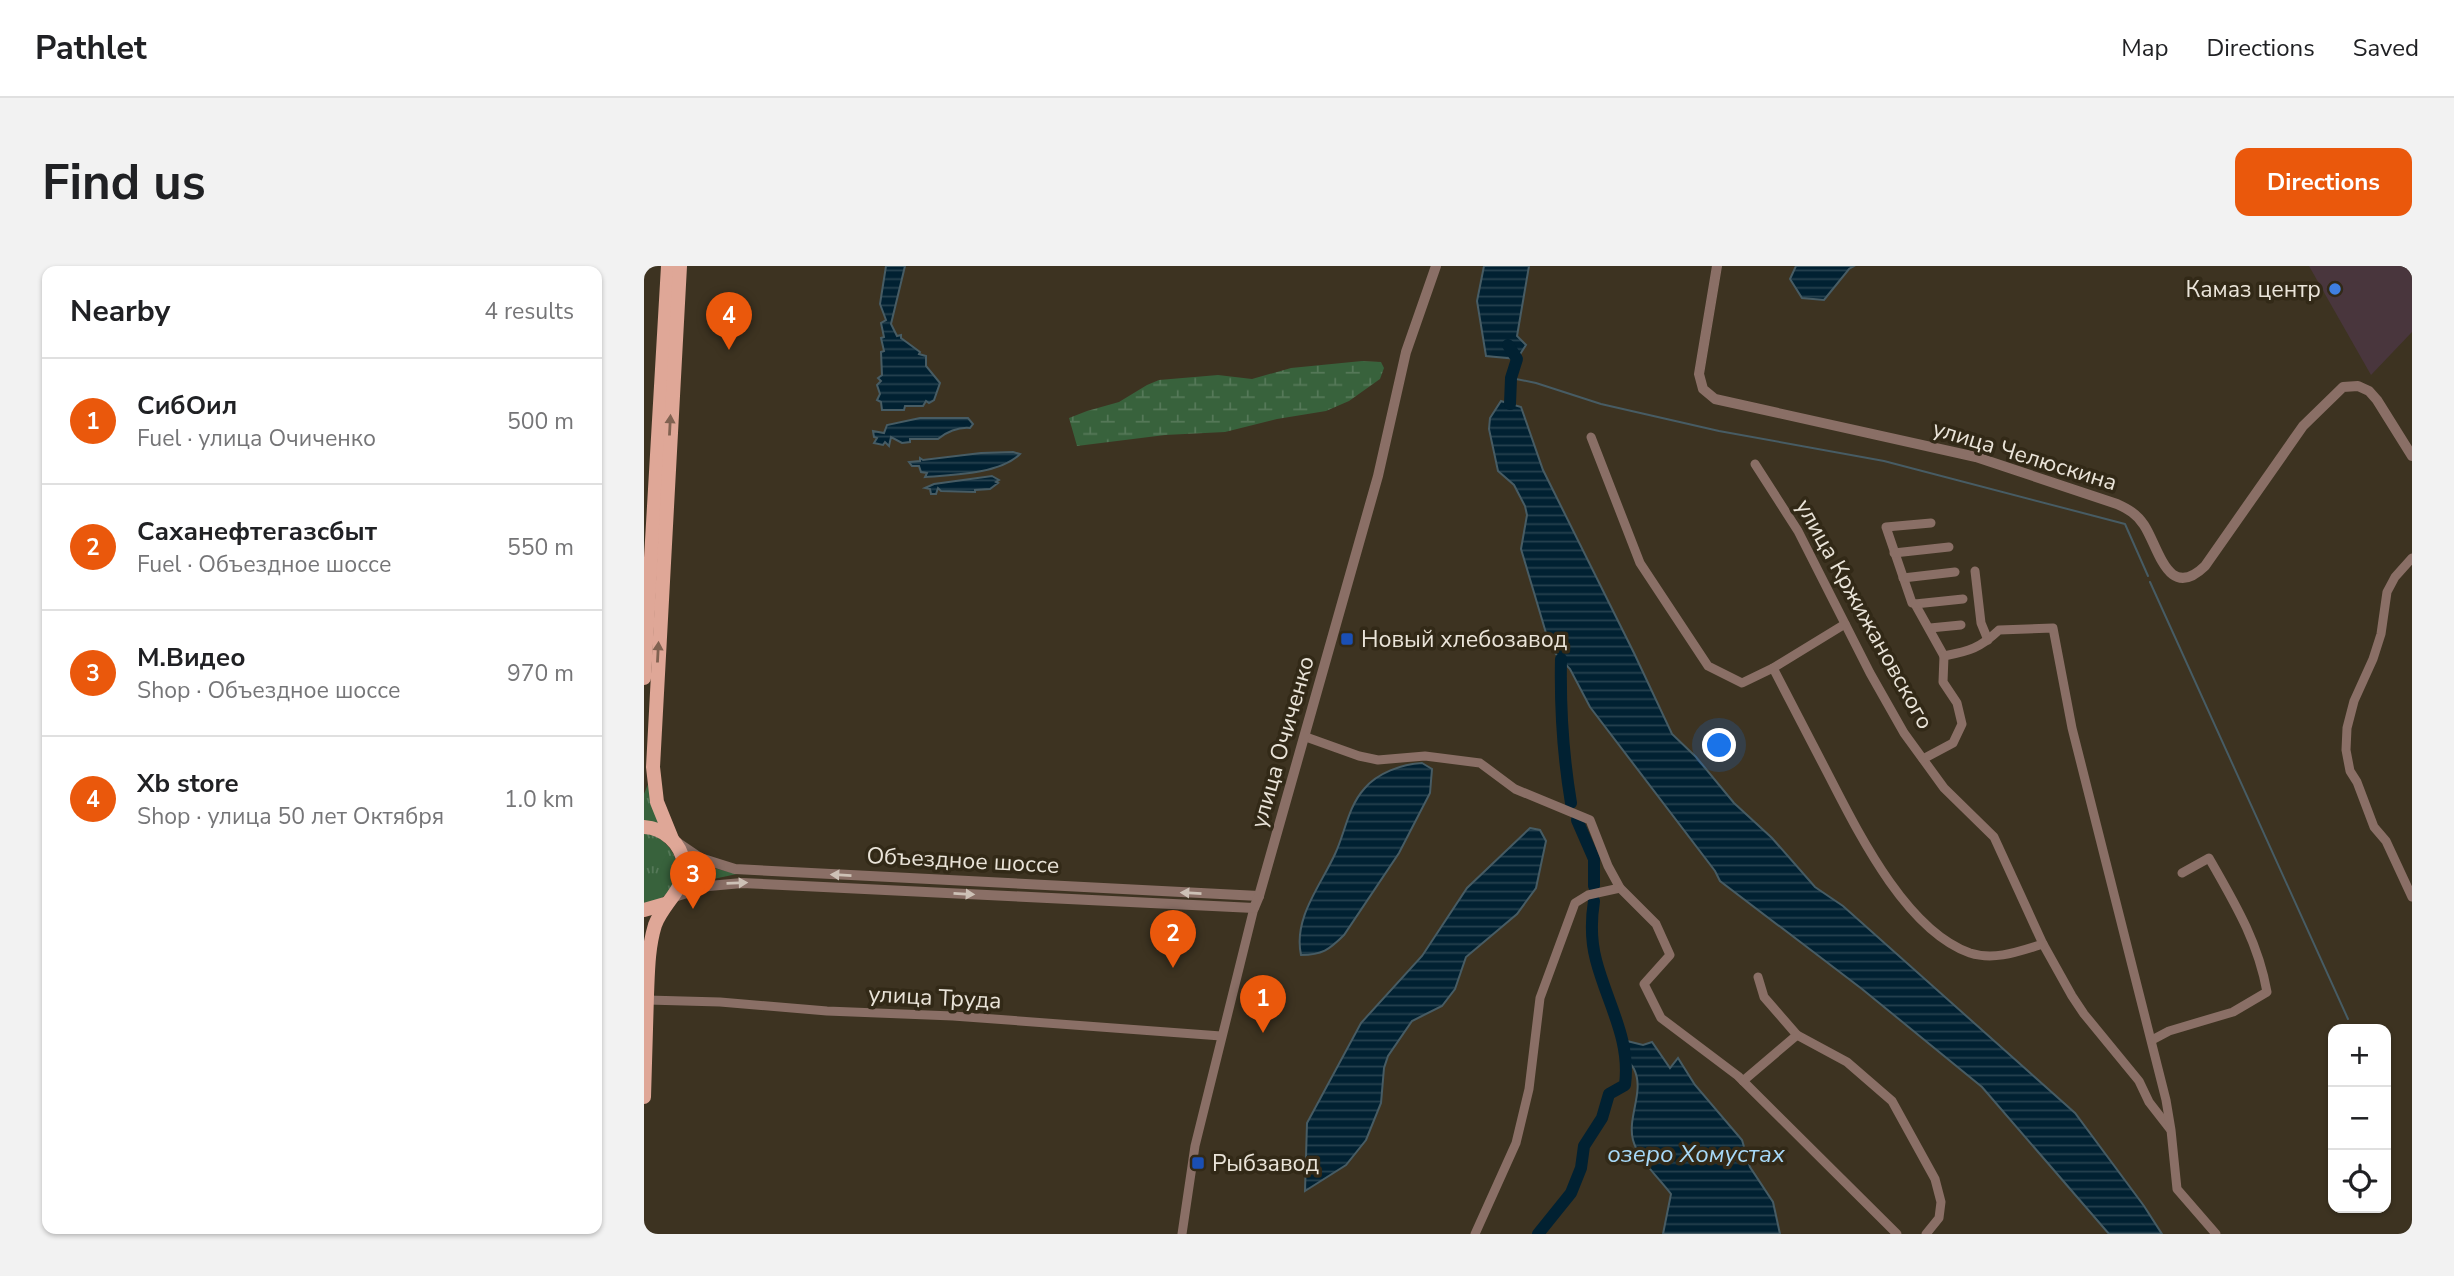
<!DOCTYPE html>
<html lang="en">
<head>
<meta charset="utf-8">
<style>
	:root { --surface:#fff; --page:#f2f2f2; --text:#202124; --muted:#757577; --line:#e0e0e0; --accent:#ea580c }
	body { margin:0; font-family:"Nunito Sans",sans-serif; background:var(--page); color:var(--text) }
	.controls { position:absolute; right:21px; bottom:21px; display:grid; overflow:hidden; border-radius:14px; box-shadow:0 2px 5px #0004 }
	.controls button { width:63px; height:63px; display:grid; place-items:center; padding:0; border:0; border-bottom:2px solid var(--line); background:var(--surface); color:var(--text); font:35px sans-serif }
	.you { position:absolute; left:1076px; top:480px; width:24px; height:24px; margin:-18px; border:5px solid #fff; border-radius:50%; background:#1a73e8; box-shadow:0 0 0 10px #1a73e833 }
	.badge { display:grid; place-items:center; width:46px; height:46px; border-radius:50%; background:var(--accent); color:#fff; font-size:23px; font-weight:700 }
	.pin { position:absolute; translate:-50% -58px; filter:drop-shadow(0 2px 4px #0008) }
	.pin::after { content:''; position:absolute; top:37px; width:24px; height:21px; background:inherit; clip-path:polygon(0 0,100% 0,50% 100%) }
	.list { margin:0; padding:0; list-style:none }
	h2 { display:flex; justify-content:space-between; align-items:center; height:91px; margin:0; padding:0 28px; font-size:30px }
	h2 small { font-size:23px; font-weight:400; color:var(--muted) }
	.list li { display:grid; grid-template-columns:46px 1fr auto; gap:21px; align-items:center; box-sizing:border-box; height:126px; padding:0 28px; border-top:2px solid var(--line) }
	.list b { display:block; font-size:26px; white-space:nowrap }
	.list p { margin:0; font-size:23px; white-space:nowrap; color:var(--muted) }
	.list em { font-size:23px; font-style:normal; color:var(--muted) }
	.icon { flex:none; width:38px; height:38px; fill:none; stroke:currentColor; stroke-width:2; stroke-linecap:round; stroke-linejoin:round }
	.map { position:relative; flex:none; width:1768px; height:968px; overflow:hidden; border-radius:14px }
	header { display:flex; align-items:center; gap:42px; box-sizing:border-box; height:98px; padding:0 35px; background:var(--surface); border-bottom:2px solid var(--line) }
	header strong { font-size:33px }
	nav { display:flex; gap:38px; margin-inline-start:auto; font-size:24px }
	.intro { display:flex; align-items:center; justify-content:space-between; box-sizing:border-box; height:168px; padding:0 42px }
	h1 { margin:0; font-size:49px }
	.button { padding:18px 32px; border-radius:14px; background:var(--accent); color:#fff; font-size:24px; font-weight:700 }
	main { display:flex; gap:42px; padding:0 42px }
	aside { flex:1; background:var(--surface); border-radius:14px; box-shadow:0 2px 5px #0004 }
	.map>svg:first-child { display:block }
	.commercial { fill:#49363d }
	.grass { fill:url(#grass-tufts) }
	.wetland { fill:url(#wetland-marsh) }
	.water { fill:url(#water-rules); stroke:#475c64; stroke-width:2 }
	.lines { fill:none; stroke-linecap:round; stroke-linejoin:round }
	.stream { stroke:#475c64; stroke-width:2 }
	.river { stroke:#012132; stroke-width:12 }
	.minor { stroke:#8a6f66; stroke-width:9 }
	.tertiary { stroke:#8a6f66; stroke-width:10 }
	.primary { stroke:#dfa797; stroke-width:14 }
	.oneway { fill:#806251 }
	.oneway2 { fill:#cdc1b6 }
	.shop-dot { fill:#3f7fe0; stroke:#322917; stroke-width:2.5 }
	.transit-dot { fill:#1a4fb4; stroke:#322917; stroke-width:2.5 }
	.labels { text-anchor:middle; stroke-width:7; stroke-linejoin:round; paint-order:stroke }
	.poi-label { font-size:23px; fill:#eae4d9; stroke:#322917; text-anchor:start }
	.street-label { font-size:23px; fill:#eae4d9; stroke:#322917 }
	.water-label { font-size:24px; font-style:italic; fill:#a7d9f8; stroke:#322917 }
</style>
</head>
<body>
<header>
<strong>Pathlet</strong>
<nav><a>Map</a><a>Directions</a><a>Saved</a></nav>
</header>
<div class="intro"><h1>Find us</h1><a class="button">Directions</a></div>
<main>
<aside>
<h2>Nearby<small>4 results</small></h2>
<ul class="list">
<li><span class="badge">1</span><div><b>СибОил</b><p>Fuel · улица Очиченко</p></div><em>500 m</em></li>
<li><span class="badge">2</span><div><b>Саханефтегазсбыт</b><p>Fuel · Объездное шоссе</p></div><em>550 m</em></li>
<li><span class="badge">3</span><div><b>М.Видео</b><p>Shop · Объездное шоссе</p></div><em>970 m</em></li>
<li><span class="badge">4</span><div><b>Xb store</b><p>Shop · улица 50 лет Октября</p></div><em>1.0 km</em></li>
</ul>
</aside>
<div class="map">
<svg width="1768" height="968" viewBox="0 0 1768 968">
	<defs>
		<pattern id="grass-tufts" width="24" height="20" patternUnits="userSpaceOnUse" patternTransform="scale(1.75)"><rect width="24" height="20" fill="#38623c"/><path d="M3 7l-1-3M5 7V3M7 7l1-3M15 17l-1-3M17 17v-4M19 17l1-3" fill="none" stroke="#557858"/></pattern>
		<pattern id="wetland-marsh" width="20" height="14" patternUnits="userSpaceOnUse" patternTransform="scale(1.75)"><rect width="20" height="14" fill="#38623c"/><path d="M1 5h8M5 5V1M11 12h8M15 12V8" fill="none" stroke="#557858"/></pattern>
		<pattern id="water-rules" width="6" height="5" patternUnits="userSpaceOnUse" patternTransform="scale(1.75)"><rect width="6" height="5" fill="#012132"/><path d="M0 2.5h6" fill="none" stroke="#26414f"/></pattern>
	</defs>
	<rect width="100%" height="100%" fill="#3d3321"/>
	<polygon class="commercial" points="1665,0 1768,0 1768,66 1727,109"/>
	<g class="grass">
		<polygon points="4,518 10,545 19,562 0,557 0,528"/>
		<path d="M0 567C32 571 48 615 16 633 12 636 5 636 0 638Z"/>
		<polygon points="45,591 58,599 93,608 55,616 42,622 47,608"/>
	</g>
	<polygon class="wetland" points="718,95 737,96 740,102 736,113 705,135 682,145 633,153 581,166 521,169 433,180 425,152 443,145 475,136 503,119 515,114 574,109 608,113 647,102"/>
	<g class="water">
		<polygon points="242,0 261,0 247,58 253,70 257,69 257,72 276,86 275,88 282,90 282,100 296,117 290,134 285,137 282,135 279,140 261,140 260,144 238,144 237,136 233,134 236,128 233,119 237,115 234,112 238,109 237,86 240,85 237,72 240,71 237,57 242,54 236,38"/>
		<polygon points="840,0 885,0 873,70 882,79 873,93 842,90 833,35"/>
		<polygon points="1152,0 1210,0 1205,3 1180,34 1158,32 1146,13"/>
		<polygon points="857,135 877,141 899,204 990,387 1028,468 1052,491 1090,537 1128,572 1171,621 1199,640 1431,847 1500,940 1518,968 1465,968 1338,821 1218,723 1076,615 1071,605 946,441 926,403 911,387 902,367 877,283 883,249 881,240 870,219 854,205 845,163 846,152"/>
		<path d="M276 152H324L329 158 326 162C314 161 302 166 294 173H266V176L258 177 247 171 245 180 241 176 239 179 230 177 233 172 230 171 229 165 240 167 243 159Z"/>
		<path d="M369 186 376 188C356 208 308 209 281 211L283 207 277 206 275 200H268L265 196 276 195V192L279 194 337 187Z"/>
		<polygon points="348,210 355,214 352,216 354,217 346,223 331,224 331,226 297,225 294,222 292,228 287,228 286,223 281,222 290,218"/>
		<path d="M778 497 788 503 786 527 755 587 700 669C685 684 678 689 657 689 649 652 677 619 691 588 701 567 704 541 720 523 733 507 758 498 778 497Z"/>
		<polygon points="886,562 896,564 902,575 892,622 873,648 822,691 811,723 798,740 768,755 744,790 740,802 737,837 722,874 702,899 661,925 663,857 717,757 778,690 823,622"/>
		<path d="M979 774 999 779 1008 776 1026 802 1034 792 1051 819 1098 874 1106 901 1129 936 1136 968H1019L1027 928C1015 912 994 893 989 874 983 851 1001 825 990 803 987 797 980 792 977 785Z"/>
	</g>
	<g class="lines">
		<g class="stream">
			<polyline points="867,112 892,117 957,138 1075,165 1240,195 1481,258 1504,310"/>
			<polyline points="1506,316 1704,753"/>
		</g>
		<g class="river">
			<polyline points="864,79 873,93 867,112 866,138"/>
			<path d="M917 393C916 442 919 489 927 537"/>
			<polyline points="933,554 950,593 950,620"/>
			<path d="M894 968 927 927 937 902 940 880 958 852 965 828 981 819C987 773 963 737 952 694 947 675 947 654 950 635"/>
		</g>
		<g class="minor">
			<polyline points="947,171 996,297 1064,400 1098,417 1129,402"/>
			<polyline points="1111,198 1154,265 1226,407 1260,467 1300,522 1350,571 1399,678 1428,730 1440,748 1495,815 1505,836 1526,863"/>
			<polyline points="1287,257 1242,261 1268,337 1271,338 1300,390"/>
			<polyline points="1250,287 1305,281"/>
			<polyline points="1768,292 1751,311 1743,326 1737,368 1729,393 1710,435 1703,462 1702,484 1706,505 1713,516 1730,561 1742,575 1768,631"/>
			<polyline points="1331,305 1337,357 1344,374"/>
			<polyline points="1259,312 1311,306"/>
			<polyline points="1271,338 1319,333"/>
			<path d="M1201 358 1129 402C1147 437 1165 472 1183 506 1213 564 1261 664 1326 687 1351 695 1376 685 1399 678"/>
			<polyline points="1286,362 1317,359"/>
			<polyline points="662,471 715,490 734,494 781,490 836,497 871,523 946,554 964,600 976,622 1012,658 1026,689 1000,718 1017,752 1094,810 1253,968"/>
			<path d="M1279 493 1309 477 1318 458 1313 437 1299 416 1300 390C1326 385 1336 382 1355 364L1409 362 1428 462 1522 834 1527 864 1533 923 1572 968"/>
			<polyline points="1114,711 1120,731 1153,769 1203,796 1248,835 1291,913 1297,936 1295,952 1282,968"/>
			<polyline points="3,734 76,736 183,745 309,750 577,770"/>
			<path d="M1508 774 1525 765 1589 746 1623 726C1614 675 1590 636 1565 592L1538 607"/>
			<polyline points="1099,815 1153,769"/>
			<polyline points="538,968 551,880 610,642"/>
			<polyline points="831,968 872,877 885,823 896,732 931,637 944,629 976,622"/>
		</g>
		<g class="tertiary">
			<path d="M1073 0 1055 108 1059 123 1071 133 1332 191 1473 238C1484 243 1493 248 1500 259 1515 282 1524 336 1561 300L1659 160 1699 121 1714 120 1725 125 1733 134 1768 190"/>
			<polyline points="31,575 56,592 91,603 615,630"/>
			<polyline points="27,632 65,620 98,617 610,642 615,630 734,210 762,86 792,0"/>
		</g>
		<g class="primary">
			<polyline points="0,412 24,0"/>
			<path d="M0 561C20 562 37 577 40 598 42 623 19 637 11 659 4 682 4 705 3 729 2 763 1 797 0 831"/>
			<polyline points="28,573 13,536 9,501 36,0"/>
			<polyline points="0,644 21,638"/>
		</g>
	</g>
	<defs><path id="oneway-solid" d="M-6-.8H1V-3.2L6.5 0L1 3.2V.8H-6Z" transform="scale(1.75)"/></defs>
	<g class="oneway">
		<use href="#oneway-solid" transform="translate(26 159) rotate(-87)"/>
		<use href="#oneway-solid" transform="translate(14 386) rotate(-87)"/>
	</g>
	<g class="oneway2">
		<use href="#oneway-solid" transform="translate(197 609) rotate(-177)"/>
		<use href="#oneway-solid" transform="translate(93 617) rotate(-2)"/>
		<use href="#oneway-solid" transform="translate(547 627) rotate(-177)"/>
		<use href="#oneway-solid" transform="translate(320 628) rotate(3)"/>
	</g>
	<circle class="shop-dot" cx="1691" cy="23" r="7"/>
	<g class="transit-dot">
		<rect x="696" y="366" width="14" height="14" rx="3.5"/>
		<rect x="547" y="890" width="14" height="14" rx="3.5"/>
	</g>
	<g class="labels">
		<g class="poi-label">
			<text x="1677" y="31" text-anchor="end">Камаз центр</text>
			<text x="717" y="381">Новый хлебозавод</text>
			<text x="568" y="905">Рыбзавод</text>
		</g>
		<g class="street-label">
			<text transform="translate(1381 189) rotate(17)" y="8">улица Челюскина</text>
			<text transform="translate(1221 348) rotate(61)" y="8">улица Кржижановского</text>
			<text transform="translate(638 476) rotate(-74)" y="8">улица Очиченко</text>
			<text transform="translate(319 594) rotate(3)" y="8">Объездное шоссе</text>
			<text transform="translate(291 731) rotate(3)" y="8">улица Труда</text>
		</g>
		<g class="water-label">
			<text x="1052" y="896">озеро Хомустах</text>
		</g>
	</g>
</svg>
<div class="controls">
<button>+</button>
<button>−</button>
<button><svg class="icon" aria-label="locate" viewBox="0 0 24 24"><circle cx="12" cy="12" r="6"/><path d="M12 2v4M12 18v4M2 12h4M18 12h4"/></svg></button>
</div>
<div class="you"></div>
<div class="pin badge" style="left:619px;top:767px">1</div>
<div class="pin badge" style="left:529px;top:702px">2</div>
<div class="pin badge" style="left:49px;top:643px">3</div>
<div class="pin badge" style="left:85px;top:84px">4</div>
</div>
</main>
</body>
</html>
